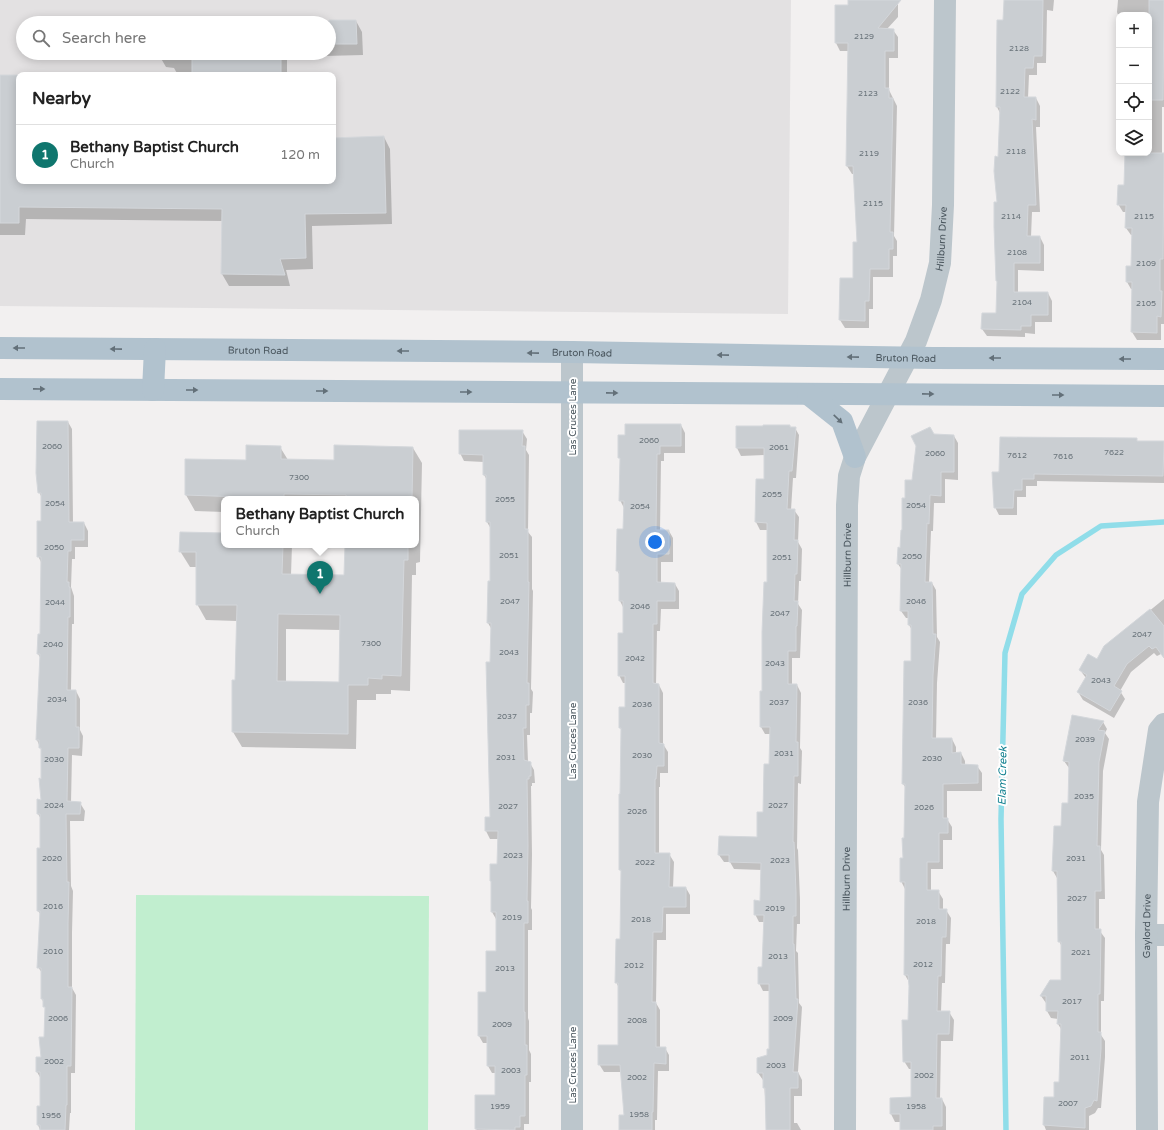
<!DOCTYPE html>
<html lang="en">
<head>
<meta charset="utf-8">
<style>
	:root { --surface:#fff; --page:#f2f2f2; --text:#222; --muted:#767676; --line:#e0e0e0; --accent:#0f766e }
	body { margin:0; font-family:"Varela Round",sans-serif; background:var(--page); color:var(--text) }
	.controls { position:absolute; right:12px; top:12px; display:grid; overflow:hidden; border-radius:8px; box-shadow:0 2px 10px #0003 }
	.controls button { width:36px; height:36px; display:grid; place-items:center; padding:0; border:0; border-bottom:1px solid var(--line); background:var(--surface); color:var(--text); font:20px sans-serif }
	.you { position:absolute; left:655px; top:542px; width:14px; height:14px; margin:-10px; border:3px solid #fff; border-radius:50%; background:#1a73e8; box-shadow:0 0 0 6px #1a73e833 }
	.badge { display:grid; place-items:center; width:26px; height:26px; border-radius:50%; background:var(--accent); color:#fff; font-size:13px; font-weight:700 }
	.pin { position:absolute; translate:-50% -33px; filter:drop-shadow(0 1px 2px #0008) }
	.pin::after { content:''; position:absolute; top:21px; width:14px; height:12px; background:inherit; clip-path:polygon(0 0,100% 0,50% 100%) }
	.popup { position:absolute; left:221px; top:496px; width:198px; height:52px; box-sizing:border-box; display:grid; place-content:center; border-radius:8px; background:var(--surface); filter:drop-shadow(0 1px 3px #0005); font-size:13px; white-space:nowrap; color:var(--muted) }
	.popup b { font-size:15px; color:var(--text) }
	.popup::after { content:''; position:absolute; left:50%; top:100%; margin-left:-8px; border:8px solid transparent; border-top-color:var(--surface) }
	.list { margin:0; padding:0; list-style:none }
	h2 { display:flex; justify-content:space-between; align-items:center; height:52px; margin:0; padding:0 16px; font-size:17px }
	h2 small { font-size:13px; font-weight:400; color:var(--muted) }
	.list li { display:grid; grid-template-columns:26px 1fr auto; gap:12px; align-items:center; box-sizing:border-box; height:60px; padding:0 16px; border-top:1px solid var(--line) }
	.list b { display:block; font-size:15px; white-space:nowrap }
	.list p { margin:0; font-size:13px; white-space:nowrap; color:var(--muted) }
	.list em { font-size:13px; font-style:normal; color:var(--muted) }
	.icon { flex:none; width:22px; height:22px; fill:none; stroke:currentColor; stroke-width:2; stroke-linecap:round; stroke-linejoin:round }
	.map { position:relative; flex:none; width:1164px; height:1130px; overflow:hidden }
	.search { position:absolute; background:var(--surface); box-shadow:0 2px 10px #0003; left:16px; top:16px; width:320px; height:44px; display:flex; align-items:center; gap:10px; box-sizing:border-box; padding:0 14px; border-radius:22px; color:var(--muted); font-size:15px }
	.panel { position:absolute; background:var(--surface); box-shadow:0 2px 10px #0003; left:16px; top:72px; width:320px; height:112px; border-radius:8px }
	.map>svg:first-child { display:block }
	.education { fill:#e3e1e2; fill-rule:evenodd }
	.green { fill:#c1eecf }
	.shadow { fill:#0003; fill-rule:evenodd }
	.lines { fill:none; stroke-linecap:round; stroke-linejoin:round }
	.stream { stroke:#90dde9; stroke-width:5.5 }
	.building { fill:#caced2; stroke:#d4d7db; fill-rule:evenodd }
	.minor { stroke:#bcc6cc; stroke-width:22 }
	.major { stroke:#b1c2ce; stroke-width:22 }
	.oneway { fill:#637079 }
	.labels { text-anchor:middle; stroke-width:4; stroke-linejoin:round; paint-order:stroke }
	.number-label { font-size:8px; fill:#69737a }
	.street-label { font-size:10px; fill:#49555d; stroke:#fff }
	.water-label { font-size:11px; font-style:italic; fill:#128090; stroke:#fff }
</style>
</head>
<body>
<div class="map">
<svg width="1164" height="1130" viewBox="0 0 1164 1130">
	<rect width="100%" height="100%" fill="#f2f0f0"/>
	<path class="education" d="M0 0H791L788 314 0 306ZM23 23H329V53H23ZM19 75H333V181H19Z"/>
	<polygon class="green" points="136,895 429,896 428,1130 135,1130"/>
	<g class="shadow">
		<polygon points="849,0 898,0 898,17 887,29 893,30 898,37 898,58 889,58 889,90 897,106 894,236 897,241 897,256 893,256 893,277 873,277 873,309 869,309 869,328 845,328 840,320 854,279 858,243 854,174 852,174 847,166 849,51 840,51 836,43 849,6"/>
		<polygon points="1005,0 1054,0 1053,11 1047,10 1046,63 1037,63 1037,75 1029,75 1028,98 1036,98 1040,106 1040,127 1036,127 1040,212 1032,212 1031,237 1040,237 1044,245 1044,271 1018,270 1018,293 1048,293 1052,301 1052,322 1035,322 1035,334 1025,333 1025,337 987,336 982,329 997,314 1000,113 997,107 1004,21"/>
		<polygon points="1118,0 1164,0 1164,107 1162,107 1162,154 1164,155 1164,324 1161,324 1161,340 1137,340 1132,332 1133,289 1131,289 1127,282 1132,267 1133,235 1131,235 1126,228 1127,212 1123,212 1118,204 1125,186 1126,153 1149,153 1149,15 1119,15 1119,50 1118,48 1118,15 1117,12"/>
		<polygon points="356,21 362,32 363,55 287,57 287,75 178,75 174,68 166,67 159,55 159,53 329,53 329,23 254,23"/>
		<polygon points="0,76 19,76 19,181 333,181 333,139 384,137 390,149 392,224 312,226 313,269 286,270 290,286 229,286 222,274 223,221 26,219 25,235 0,235"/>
		<polygon points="68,422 72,429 73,523 84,523 88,531 88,547 75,547 75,559 72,559 71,587 74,596 74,624 72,624 71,691 76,691 80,699 80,730 83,736 82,756 72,755 71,803 80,803 85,811 84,821 70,821 71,886 73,891 72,933 72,988 76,995 75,1073 71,1073 71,1113 70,1113 69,1130 40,1130 38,1125 41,1107 41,1079 37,1072 42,1058 45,1038 46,1009 42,999 42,973 38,967 41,915 38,911 41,819 38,814 43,801 42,752 37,740 41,659 38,654 39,635 41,635 42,564 38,556 42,522 42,498 39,492"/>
		<polygon points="681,425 685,433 685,453 664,453 664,461 661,461 660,531 669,531 673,538 673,562 661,562 661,583 675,584 679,591 679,609 661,609 660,631 657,631 656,685 659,685 663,693 663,744 668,752 668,773 660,773 660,787 659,787 659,854 669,854 674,862 673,888 686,888 690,895 690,914 666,914 666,940 657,940 656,1003 660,1010 660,1048 665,1048 669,1055 669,1071 658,1071 657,1120 655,1120 655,1130 620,1130 625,1116 621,1072 604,1072 599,1064 619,1046 619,988 616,982 621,940 622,872 620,870 622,731 620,728 626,708 626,683 623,683 619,675 624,634 624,609 620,601 620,576 617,570 624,530 624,508 620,500 621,461 619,457 626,436"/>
		<polygon points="790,426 791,428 795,428 799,435 796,478 793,478 791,510 794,510 799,517 798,542 802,549 801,581 799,581 798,604 802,610 800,658 792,658 792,685 797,685 801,693 800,748 802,751 801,784 798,783 797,848 798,850 800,900 800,924 797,924 796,951 798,953 799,1003 802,1007 798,1072 802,1080 802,1096 794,1096 794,1123 797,1123 801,1130 767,1130 764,1080 763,1080 758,1073 768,1056 770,1050 770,991 763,991 759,983 763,968 764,922 759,922 755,914 761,902 762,870 734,869 730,862 724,862 719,855 758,838 764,813 770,765 771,734 765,734 761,727 768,583 768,530 760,530 756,522 765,480 765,455 741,456 737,448 737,427"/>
		<polygon points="522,431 527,439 526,450 529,455 528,532 532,537 532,589 533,591 531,689 533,692 532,713 530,713 530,735 527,735 528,762 530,763 534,770 535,783 532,783 532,786 531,786 532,855 531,908 532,910 532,930 528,930 528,1018 529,1021 529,1050 531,1054 531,1082 529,1082 529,1124 524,1124 524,1130 477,1130 476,1129 496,1096 496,1073 492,1073 488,1066 488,1043 483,1043 479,1036 497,952 496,919 492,912 492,884 491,881 491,865 498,865 499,839 490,839 486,831 486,818 491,818 492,630 488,623 491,582 491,529 487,522 487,480 484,475 484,462 464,461 460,453"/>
		<polygon points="934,435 954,436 958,443 958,480 945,479 945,503 934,503 933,531 931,531 929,583 932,583 936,590 937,637 940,642 937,683 936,739 952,739 956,747 956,754 961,753 965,761 965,765 977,766 982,773 982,791 947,791 947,819 952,827 952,840 943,840 943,869 931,869 931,891 938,891 943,899 943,910 946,910 951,918 950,944 946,944 945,983 942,983 941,1012 949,1012 954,1020 953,1041 941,1041 940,1099 942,1099 946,1107 946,1130 901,1130 901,1122 895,1122 891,1114 912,1098 912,1069 909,1069 904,1061 909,1021 909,982 905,975 905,889 901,881 904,859 906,788 903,784 912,662 912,630 909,625 909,618 906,618 901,611 902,570 898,564 901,549 906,499"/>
		<polygon points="1136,439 1138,442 1164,442 1164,483 1037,481 1037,486 1026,486 1026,497 1017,497 1017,515 999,515 995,507 993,473"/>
		<path d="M280 447 288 460 335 461 413 448 422 463 420 562 416 563V575H412L410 691 391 690V694H376V700H357L356 749 242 747 233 732 236 681 237 621 206 620 197 604V567H190L180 551 224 534V545H292L291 575 345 576 346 545H332H416V499H224V512L195 511 186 495V460L247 461ZM286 629 341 630 340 683 286 682Z"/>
		<polygon points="1164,599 1164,658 1161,654 1157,656 1154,653 1131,672 1120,691 1125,699 1114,718 1083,700 1078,692 1086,678 1080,670 1097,661 1105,647"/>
		<polygon points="1103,722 1107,729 1105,733 1109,739 1103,771 1101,850 1104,855 1105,899 1099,899 1099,930 1105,938 1104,1001 1101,1001 1101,1035 1105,1041 1105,1057 1101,1108 1098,1108 1095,1113 1089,1116 1089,1130 1046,1130 1044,1125 1045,1098 1055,1098 1060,1083 1061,1029 1058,1024 1058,1019 1051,1018 1047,1011 1047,1003 1046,1003 1041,996 1062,981 1062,947 1059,941 1057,878 1053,871 1062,827 1069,804 1070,768 1069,768 1064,761"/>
	</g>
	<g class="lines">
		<polyline class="stream" points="1006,1130 1001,819 1005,653 1022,594 1056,555 1101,526 1164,522"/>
	</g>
	<g class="building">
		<polygon points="848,0 901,0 878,28 894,29 894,51 885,51 885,88 889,88 889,98 893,98 890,232 893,232 893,249 889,249 889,269 870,269 869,301 865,301 865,321 839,320 840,278 853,278 853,242 857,242 853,166 846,166 848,43 835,43 835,5 848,5"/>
		<polygon points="1004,0 1043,0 1042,56 1034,56 1033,68 1025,68 1024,97 1036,97 1036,120 1032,119 1036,205 1028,205 1027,236 1040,236 1040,263 1014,263 1014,292 1048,292 1048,315 1031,315 1031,326 1021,326 1021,330 981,329 982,313 996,313 997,281 996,281 994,227 994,202 997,202 994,171 995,156 998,157 1000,107 996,107 997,20 1003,20"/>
		<polygon points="1149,0 1164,0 1163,100 1149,100"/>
		<polygon points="329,20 356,20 357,44 329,44"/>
		<rect x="192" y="53" width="89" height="22"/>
		<polygon points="0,75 19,75 19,181 333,181 333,138 384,136 386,213 305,214 306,258 280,259 285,275 221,274 222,209 19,207 19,223 0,223"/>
		<polygon points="1125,153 1164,153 1163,259 1160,259 1160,291 1162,291 1161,317 1157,316 1157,333 1131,332 1132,282 1126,282 1126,266 1131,266 1132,228 1125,228 1126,205 1117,205 1118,185 1124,185"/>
		<polygon points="37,421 68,421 69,522 84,522 84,540 71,540 71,551 68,551 67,582 69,582 69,587 70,587 70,617 68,617 67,690 76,690 76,727 79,727 79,748 68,748 67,801 81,802 80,814 66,814 67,882 69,882 68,924 68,987 72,987 71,1066 67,1066 67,1105 66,1105 65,1130 40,1130 40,1125 37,1125 37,1106 40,1106 40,1072 36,1072 36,1057 41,1057 39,1037 44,1037 45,1007 43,1007 43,999 41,999 41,968 37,968 40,911 37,911 37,848 40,848 40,814 37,814 37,799 41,800 39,778 41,779 41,748 39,748 39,740 36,740 40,654 37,654 38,634 40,634 41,557 37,557 37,521 41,521 41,493 38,493 36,473"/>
		<polygon points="625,424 681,424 681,446 660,446 660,454 657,454 656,530 669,530 669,554 657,554 657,582 675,583 675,601 657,601 657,624 653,624 653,683 659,684 659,743 664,744 664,766 657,766 656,779 655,779 655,853 670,853 669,887 686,887 686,907 663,907 662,932 653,932 652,1002 656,1002 656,1047 666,1047 666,1064 654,1063 653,1112 652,1112 652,1130 619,1130 619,1115 624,1115 620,1065 598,1065 598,1045 618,1045 618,983 615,983 616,939 620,939 621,870 619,870 619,794 620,794 621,728 619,728 619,707 625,707 625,676 618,676 618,633 623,633 623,601 619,601 619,571 616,571 617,529 623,529 624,501 619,501 620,458 618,458 618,435 625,435"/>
		<polygon points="763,425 790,425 790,427 796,427 792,471 789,471 787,509 795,509 794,540 798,540 797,574 795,574 794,601 798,601 797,626 796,626 796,651 788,651 788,684 797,684 796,742 798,742 798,776 794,776 793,842 794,842 796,892 796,916 793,916 793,944 794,944 796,999 798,999 793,1072 798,1072 798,1088 790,1088 790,1130 766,1130 765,1088 763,1088 763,1073 757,1073 757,1058 767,1055 767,1049 769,1049 769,984 758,984 758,967 762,967 764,915 754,915 754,900 760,901 761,863 729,862 729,855 718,855 719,836 757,837 757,812 763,812 764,764 769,764 770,727 760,727 760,691 762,691 762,632 764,582 767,582 767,523 755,522 756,479 764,479 764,448 736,448 736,426 763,426"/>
		<polygon points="930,427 934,434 954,435 954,472 941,472 941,496 930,495 929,524 927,523 925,582 932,582 933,634 936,634 933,675 932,738 952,738 952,753 961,752 961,764 978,765 978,783 943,784 943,818 948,818 948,833 939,833 939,862 927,862 927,890 939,890 939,909 947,909 946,937 942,937 941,976 938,976 937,1011 950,1011 949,1034 937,1034 936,1098 942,1098 942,1126 933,1126 933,1130 900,1130 900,1114 890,1114 890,1098 911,1097 911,1062 903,1062 902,1020 908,1020 909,986 908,975 904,975 905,882 900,882 900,858 903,858 902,838 904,838 905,784 902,784 904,661 911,661 911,625 908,625 908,611 900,611 901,564 897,564 898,547 900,548 901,530 902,530 902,498 905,498 905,480 912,480 916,446 911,436"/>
		<polygon points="459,430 523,430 522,446 525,446 525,529 528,529 528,582 529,582 527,683 529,683 529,705 526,705 526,728 523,728 524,760 531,762 531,776 529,776 529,779 527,779 528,846 527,901 528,901 528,923 524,923 524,1012 525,1012 525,1045 527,1045 527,1075 525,1075 525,1116 520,1116 520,1127 515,1127 515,1130 475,1129 475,1095 495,1095 495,1066 487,1066 487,1036 478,1036 478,992 486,992 486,951 496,951 496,912 491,912 491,881 490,881 490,864 497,864 498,831 485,831 485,817 490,817 486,662 490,662 491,623 487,623 488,581 490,581 490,522 486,522 486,475 483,475 483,455 459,454"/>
		<polygon points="1000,437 1137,438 1137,441 1164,441 1163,476 1034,474 1034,479 1022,479 1022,490 1014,490 1013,508 994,508 992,472 999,472"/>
		<polygon points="246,445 281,446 281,459 334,460 334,445 413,447 412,499 346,499 346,495 284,494 284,499 241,499 241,497 185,495 185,459 246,460"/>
		<path d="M180 532 224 533V545H283L282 574 344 575 345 545H408V560H404L401 676 382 675V679L368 678V685H348V734L232 732V680H235L237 605H196V552H179ZM278 614 340 615 339 682 277 681Z"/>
		<polygon points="1150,609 1164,626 1164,658 1156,647 1152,649 1149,646 1127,664 1114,686 1122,691 1110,711 1077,692 1087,675 1079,670 1088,654 1097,659 1104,646"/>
		<polygon points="1072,715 1104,721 1098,730 1105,731 1099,762 1097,846 1100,846 1101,891 1095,891 1095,929 1101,929 1100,994 1098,994 1098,1032 1101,1032 1101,1049 1097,1101 1094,1100 1091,1106 1085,1108 1085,1128 1043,1125 1044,1097 1054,1097 1054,1082 1059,1082 1061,1024 1057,1024 1058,1011 1046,1011 1046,996 1040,996 1050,980 1061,980 1061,942 1058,942 1057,871 1052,871 1054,826 1061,826 1062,803 1068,803 1069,762 1063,761"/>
	</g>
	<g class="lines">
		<g class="minor">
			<polyline points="1146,935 1164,935"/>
			<polyline points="572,1130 572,352"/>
			<path id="s1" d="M845 1130 847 505 849 476 855 457 916 341 931 300 940 263 943 205 945 0"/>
			<path id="s2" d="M1147 1130 1146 935 1148 802 1159 730 1164 724"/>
		</g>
		<g class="major">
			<path id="s3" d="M0 348 572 352 933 358 1164 359"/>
			<polyline points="0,389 1164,396"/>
			<polyline points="153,390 155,349"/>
			<polyline points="808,394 842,421 855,457"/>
		</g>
	</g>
	<defs><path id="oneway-solid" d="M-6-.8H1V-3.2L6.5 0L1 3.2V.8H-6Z"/></defs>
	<g class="oneway">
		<use href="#oneway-solid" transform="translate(19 348) rotate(-180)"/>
		<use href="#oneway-solid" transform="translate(116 349) rotate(-179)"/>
		<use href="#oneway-solid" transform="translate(403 351) rotate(-180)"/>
		<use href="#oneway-solid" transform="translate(533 353) rotate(-179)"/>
		<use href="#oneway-solid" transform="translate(723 355) rotate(-179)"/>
		<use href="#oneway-solid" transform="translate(853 357) rotate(-179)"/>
		<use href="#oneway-solid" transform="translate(995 358) rotate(-180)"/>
		<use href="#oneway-solid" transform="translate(1125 359) rotate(180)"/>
		<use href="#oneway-solid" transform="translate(39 389) rotate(1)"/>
		<use href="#oneway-solid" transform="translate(192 390)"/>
		<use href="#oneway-solid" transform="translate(322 391)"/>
		<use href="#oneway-solid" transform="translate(466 392)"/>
		<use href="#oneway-solid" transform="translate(612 393) rotate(1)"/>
		<use href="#oneway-solid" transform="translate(928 394) rotate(1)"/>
		<use href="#oneway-solid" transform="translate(1058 395)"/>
		<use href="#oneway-solid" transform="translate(838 419) rotate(44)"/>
	</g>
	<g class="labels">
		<g class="number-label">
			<text x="864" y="39">2129</text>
			<text x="1019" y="51">2128</text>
			<text x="1010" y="94">2122</text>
			<text x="868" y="96">2123</text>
			<text x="1016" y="154">2118</text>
			<text x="869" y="156">2119</text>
			<text x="873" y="206">2115</text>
			<text x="1011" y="219">2114</text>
			<text x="1144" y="219">2115</text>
			<text x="1017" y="255">2108</text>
			<text x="1146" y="266">2109</text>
			<text x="1022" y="305">2104</text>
			<text x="1146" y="306">2105</text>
			<text x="649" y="443">2060</text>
			<text x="52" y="449">2060</text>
			<text x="779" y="450">2061</text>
			<text x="1114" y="455">7622</text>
			<text x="935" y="456">2060</text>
			<text x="1017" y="458">7612</text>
			<text x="1063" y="459">7616</text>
			<text x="299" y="480">7300</text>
			<text x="772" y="497">2055</text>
			<text x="505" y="502">2055</text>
			<text x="55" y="506">2054</text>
			<text x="916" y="508">2054</text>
			<text x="640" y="509">2054</text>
			<text x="54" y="550">2050</text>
			<text x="509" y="558">2051</text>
			<text x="912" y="559">2050</text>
			<text x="782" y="560">2051</text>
			<text x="510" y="604">2047</text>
			<text x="916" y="604">2046</text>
			<text x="55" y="605">2044</text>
			<text x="640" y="609">2046</text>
			<text x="780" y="616">2047</text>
			<text x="1142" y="637">2047</text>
			<text x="371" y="646">7300</text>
			<text x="53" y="647">2040</text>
			<text x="509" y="655">2043</text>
			<text x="635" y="661">2042</text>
			<text x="775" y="666">2043</text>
			<text x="1101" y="683">2043</text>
			<text x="57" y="702">2034</text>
			<text x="779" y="705">2037</text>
			<text x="918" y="705">2036</text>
			<text x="642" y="707">2036</text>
			<text x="507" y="719">2037</text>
			<text x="1085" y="742">2039</text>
			<text x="784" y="756">2031</text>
			<text x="642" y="758">2030</text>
			<text x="506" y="760">2031</text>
			<text x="932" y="761">2030</text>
			<text x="54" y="762">2030</text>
			<text x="1084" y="799">2035</text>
			<text x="54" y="808">2024</text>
			<text x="778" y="808">2027</text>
			<text x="508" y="809">2027</text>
			<text x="924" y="810">2026</text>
			<text x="637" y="814">2026</text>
			<text x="513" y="858">2023</text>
			<text x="52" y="861">2020</text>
			<text x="1076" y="861">2031</text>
			<text x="780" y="863">2023</text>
			<text x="645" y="865">2022</text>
			<text x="1077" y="901">2027</text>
			<text x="53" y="909">2016</text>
			<text x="775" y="911">2019</text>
			<text x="512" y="920">2019</text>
			<text x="641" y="922">2018</text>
			<text x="926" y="924">2018</text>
			<text x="53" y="954">2010</text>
			<text x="1081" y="955">2021</text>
			<text x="778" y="959">2013</text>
			<text x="923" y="967">2012</text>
			<text x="634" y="968">2012</text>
			<text x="505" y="971">2013</text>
			<text x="1072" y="1004">2017</text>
			<text x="58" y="1021">2006</text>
			<text x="783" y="1021">2009</text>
			<text x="637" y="1023">2008</text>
			<text x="502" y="1027">2009</text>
			<text x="1080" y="1060">2011</text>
			<text x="54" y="1064">2002</text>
			<text x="776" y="1068">2003</text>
			<text x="511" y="1073">2003</text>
			<text x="924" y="1078">2002</text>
			<text x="637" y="1080">2002</text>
			<text x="1068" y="1106">2007</text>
			<text x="500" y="1109">1959</text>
			<text x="916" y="1109">1958</text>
			<text x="639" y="1117">1958</text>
			<text x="51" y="1118">1956</text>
		</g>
		<g class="street-label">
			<text dy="4" stroke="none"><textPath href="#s1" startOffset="911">Hillburn Drive</textPath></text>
			<text dy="4" stroke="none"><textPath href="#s3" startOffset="258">Bruton Road</textPath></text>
			<text dy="4" stroke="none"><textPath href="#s3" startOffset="582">Bruton Road</textPath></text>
			<text dy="4" stroke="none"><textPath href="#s3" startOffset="906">Bruton Road</textPath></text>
			<text transform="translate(572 417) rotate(-90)" y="4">Las Cruces Lane</text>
			<text dy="4" stroke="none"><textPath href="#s1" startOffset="575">Hillburn Drive</textPath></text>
			<text transform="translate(572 741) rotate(-90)" y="4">Las Cruces Lane</text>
			<text dy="4" stroke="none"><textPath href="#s1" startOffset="251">Hillburn Drive</textPath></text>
			<text dy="4" stroke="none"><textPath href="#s2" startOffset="204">Gaylord Drive</textPath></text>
			<text transform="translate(572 1065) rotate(-90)" y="4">Las Cruces Lane</text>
		</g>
		<g class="water-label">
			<text transform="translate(1002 776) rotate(-89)" y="4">Elam Creek</text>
		</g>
	</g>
</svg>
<div class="controls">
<button>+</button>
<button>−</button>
<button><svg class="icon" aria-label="locate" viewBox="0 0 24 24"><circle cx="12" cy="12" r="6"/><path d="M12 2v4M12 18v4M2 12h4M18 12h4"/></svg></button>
<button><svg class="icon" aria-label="layers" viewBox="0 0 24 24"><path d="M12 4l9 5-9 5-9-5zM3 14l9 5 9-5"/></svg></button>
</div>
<div class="you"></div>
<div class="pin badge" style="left:320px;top:594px">1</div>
<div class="popup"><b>Bethany Baptist Church</b>Church</div>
<div class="search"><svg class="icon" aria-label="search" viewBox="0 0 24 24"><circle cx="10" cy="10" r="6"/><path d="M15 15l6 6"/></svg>Search here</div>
<section class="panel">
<h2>Nearby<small></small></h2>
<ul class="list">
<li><span class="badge">1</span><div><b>Bethany Baptist Church</b><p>Church</p></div><em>120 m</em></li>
</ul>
</section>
</div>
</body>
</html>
